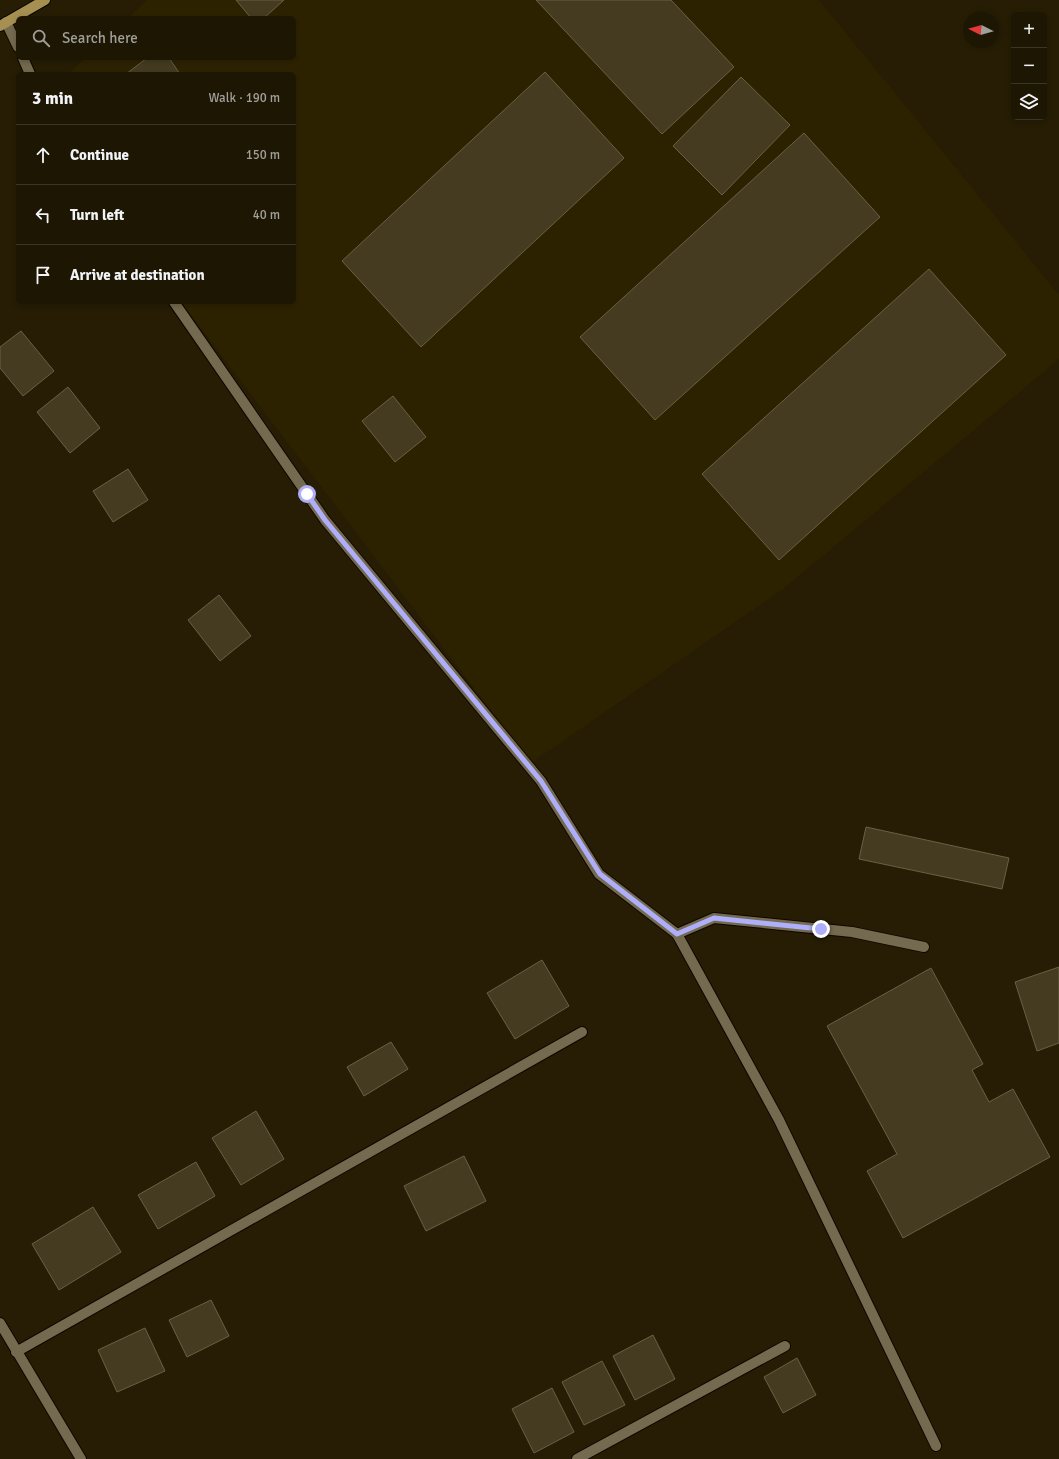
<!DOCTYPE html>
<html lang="en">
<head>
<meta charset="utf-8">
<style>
	:root { --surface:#1c1603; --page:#292312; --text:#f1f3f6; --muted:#a09f9a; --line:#3a3525 }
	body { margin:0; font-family:Signika,sans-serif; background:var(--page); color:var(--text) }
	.controls { position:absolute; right:12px; top:12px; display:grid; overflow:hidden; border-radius:6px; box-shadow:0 2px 6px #0003 }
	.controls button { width:36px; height:36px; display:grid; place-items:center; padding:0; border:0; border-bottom:1px solid var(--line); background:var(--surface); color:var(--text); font:20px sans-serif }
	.compass { position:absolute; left:963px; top:12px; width:36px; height:36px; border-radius:50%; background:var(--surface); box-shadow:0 2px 6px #0003; rotate:276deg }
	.stop { position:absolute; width:12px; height:12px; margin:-9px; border:3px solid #afaefa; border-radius:50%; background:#fff }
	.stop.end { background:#afaefa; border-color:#fff; box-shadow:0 1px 4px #0008 }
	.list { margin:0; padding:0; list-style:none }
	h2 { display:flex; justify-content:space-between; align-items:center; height:52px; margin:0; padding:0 16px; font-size:17px }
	h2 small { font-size:13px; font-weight:400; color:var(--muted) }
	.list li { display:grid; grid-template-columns:26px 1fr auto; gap:12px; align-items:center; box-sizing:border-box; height:60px; padding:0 16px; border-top:1px solid var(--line) }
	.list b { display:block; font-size:15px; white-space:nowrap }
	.list em { font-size:13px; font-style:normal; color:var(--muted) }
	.icon { flex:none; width:22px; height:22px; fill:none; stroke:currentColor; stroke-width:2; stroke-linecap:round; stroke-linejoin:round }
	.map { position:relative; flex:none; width:1059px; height:1459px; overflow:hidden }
	.search { position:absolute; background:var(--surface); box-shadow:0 2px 6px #0003; left:16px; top:16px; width:280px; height:44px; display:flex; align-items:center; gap:10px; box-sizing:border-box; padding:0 14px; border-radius:6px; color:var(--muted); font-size:15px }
	.panel { position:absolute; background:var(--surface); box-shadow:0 2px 6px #0003; left:16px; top:72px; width:280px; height:232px; border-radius:6px }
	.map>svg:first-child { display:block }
	.built { fill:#2d2200 }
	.building { fill:#443b21; stroke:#6a6045 }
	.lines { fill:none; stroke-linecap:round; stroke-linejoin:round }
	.lane-casing { stroke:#0f0700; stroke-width:12 }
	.street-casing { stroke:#0f0700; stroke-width:12 }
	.primary-casing { stroke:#0f0700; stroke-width:12 }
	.lane { stroke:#746a4f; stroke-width:10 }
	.street { stroke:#746a4f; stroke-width:10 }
	.primary { stroke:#a59051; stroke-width:10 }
	.route { stroke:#afaefa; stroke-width:5 }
</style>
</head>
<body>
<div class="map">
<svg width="1059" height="1459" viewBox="0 0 1059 1459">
	<rect width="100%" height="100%" fill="#261d04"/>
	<polygon class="built" points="147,0 819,0 1059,295 1059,359 783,589 531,763 181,302 294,302 294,74 68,74 85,58 294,58 294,18 128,18"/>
	<g class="building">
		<polygon points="236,0 284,0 264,18 251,18"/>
		<polygon points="536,0 671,0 734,67 662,134"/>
		<polygon points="147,58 169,58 180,74 126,74"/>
		<polygon points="545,72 624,158 421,347 342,261"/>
		<polygon points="741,77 790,125 722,195 673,146"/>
		<polygon points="804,133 880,217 655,420 580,337"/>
		<polygon points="929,269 1006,355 779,560 702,474"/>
		<polygon points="21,331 54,371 23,396 0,368 0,347"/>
		<polygon points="68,387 100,428 70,453 37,412"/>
		<polygon points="393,396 426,437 395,462 362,421"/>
		<polygon points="128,469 148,500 113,522 93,491"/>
		<polygon points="219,595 251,636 220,661 188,620"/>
		<polygon points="866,827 1009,858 1002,889 859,859"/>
		<polygon points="542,960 569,1006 515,1039 487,993"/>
		<polygon points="1059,967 1059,1043 1037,1051 1015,982"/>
		<polygon points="931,968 983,1064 972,1070 989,1102 1013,1089 1050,1157 903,1238 867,1171 897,1154 827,1026"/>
		<polygon points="391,1042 408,1069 364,1096 347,1067"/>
		<polygon points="256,1111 284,1159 241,1185 212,1138"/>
		<polygon points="464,1156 486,1201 426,1231 404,1186"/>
		<polygon points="196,1162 215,1196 158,1229 138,1195"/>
		<polygon points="93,1207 121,1252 59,1290 32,1244"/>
		<polygon points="211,1300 229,1336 187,1357 169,1320"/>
		<polygon points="145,1328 165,1371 117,1392 98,1350"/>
		<polygon points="653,1335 675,1379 635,1400 613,1356"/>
		<polygon points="797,1358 816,1395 783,1413 764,1377"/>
		<polygon points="602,1361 625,1405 584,1425 562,1382"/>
		<polygon points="552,1388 574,1432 534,1453 512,1409"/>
	</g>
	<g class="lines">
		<g class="lane-casing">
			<g id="lane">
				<polyline points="6,22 18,47"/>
				<polyline points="23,58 30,74"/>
				<polyline points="174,302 325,520 541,781 599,874 677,934 779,1120 936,1446"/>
				<polyline points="677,934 714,918 852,932 924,947"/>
			</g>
		</g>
		<g class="street-casing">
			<g id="street">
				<polyline points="0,1323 81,1459"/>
				<polyline points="16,1352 582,1032"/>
				<polyline points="577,1459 785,1346"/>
			</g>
		</g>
		<g class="primary-casing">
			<polyline id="primary" points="0,26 45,0"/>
		</g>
		<use href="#lane" class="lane"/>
		<use href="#street" class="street"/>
		<use href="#primary" class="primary"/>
	</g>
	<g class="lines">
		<polyline class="route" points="307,494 325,520 541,781 600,874 677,934 714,918 821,929"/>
	</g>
</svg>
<div class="controls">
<button>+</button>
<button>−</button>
<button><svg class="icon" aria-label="layers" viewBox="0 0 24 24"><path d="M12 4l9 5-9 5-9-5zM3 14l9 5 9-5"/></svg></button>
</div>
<svg class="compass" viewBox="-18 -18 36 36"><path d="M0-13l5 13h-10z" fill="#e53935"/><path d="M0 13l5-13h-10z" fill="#a09f9a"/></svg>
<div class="stop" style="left:307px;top:494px"></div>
<div class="stop end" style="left:821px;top:929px"></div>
<div class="search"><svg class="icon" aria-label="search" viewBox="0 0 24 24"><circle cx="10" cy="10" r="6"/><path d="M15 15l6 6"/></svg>Search here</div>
<section class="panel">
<h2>3 min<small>Walk · 190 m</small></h2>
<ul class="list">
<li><svg class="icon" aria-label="ahead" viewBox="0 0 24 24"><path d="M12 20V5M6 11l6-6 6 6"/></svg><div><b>Continue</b></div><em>150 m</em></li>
<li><svg class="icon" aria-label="left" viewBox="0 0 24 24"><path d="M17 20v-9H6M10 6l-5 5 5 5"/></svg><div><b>Turn left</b></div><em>40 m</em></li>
<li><svg class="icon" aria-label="arrive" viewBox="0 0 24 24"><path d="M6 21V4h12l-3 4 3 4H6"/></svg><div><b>Arrive at destination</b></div></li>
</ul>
</section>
</div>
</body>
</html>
